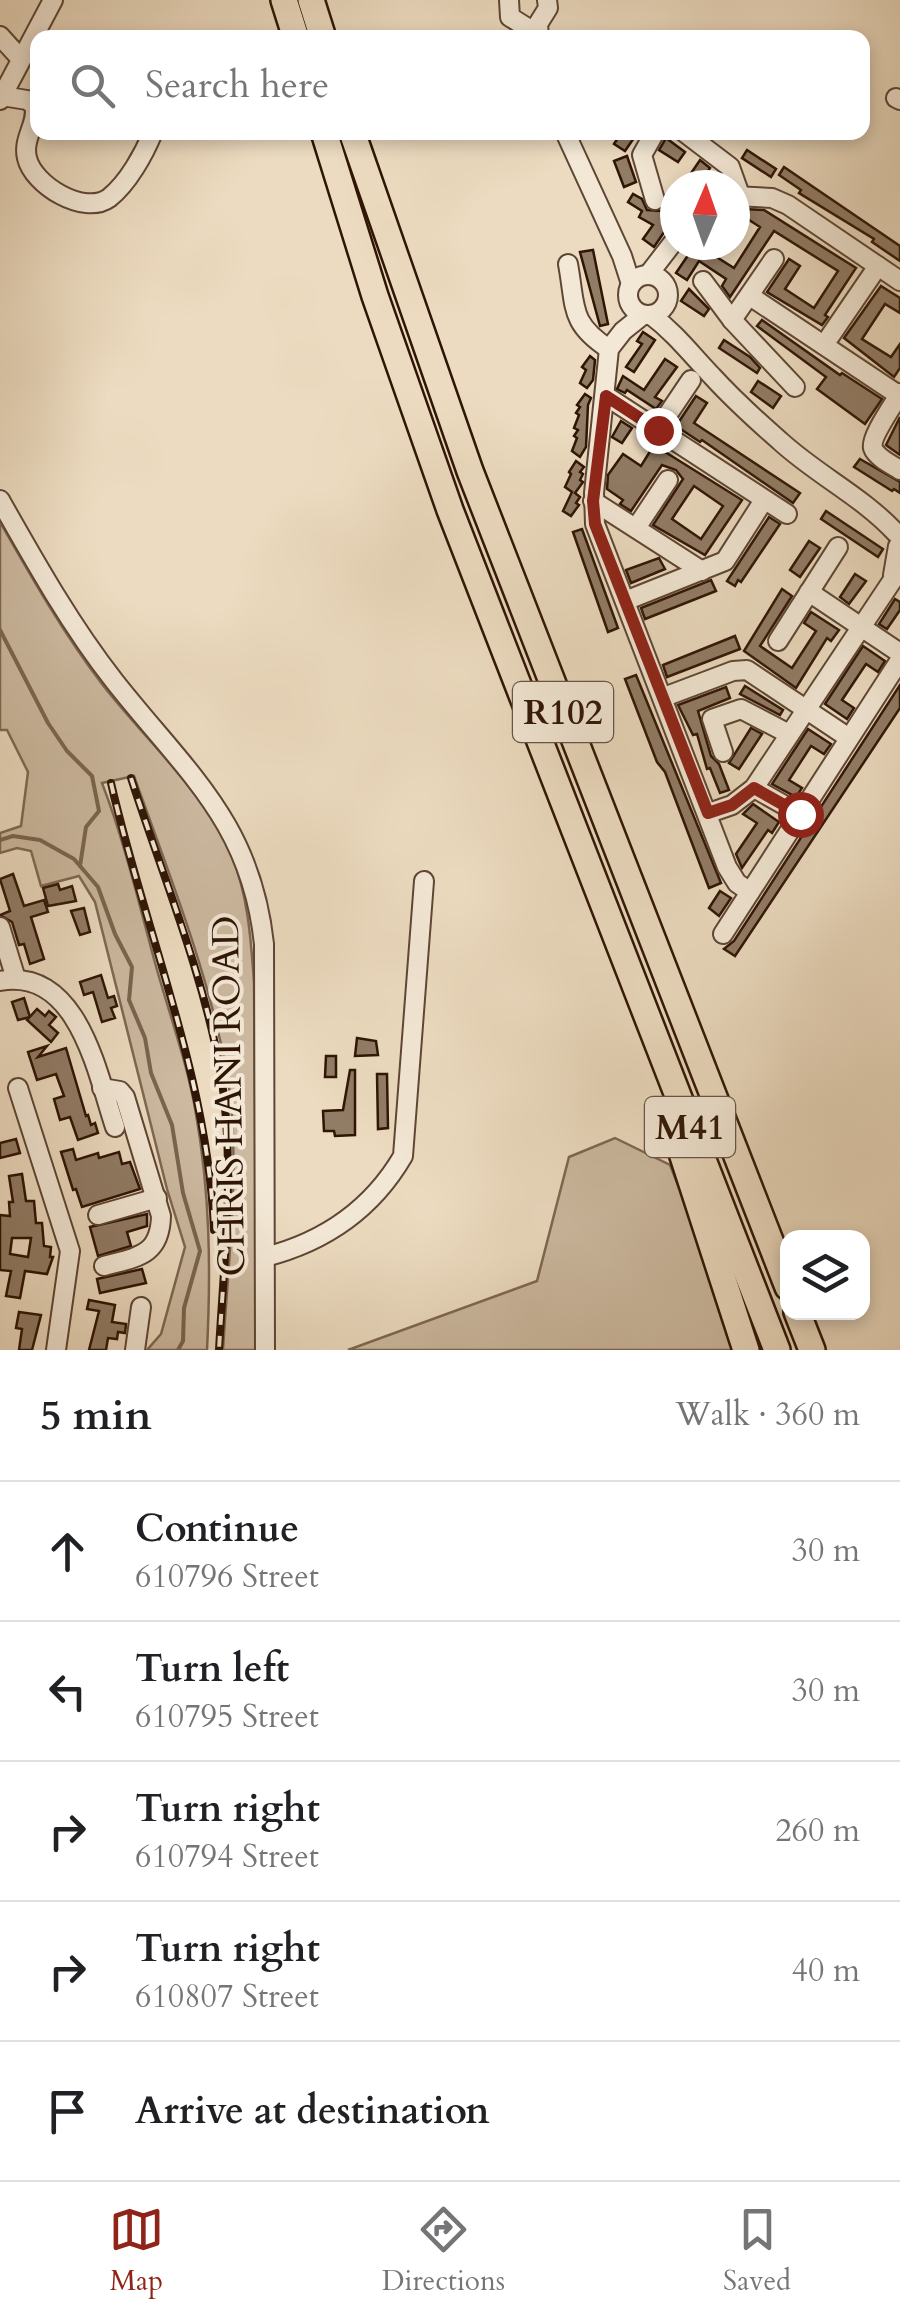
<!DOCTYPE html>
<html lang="en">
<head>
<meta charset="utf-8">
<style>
	:root { --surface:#fff; --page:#f2f2f2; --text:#202124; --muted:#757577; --line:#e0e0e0; --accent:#8f2418 }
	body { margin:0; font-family:Cardo,serif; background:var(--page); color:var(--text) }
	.controls { position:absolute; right:30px; bottom:30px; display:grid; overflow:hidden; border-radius:20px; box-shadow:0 5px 15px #0003 }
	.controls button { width:90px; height:90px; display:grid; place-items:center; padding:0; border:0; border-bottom:2px solid var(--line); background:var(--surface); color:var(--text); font:50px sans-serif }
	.compass { position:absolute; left:660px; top:170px; width:90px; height:90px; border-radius:50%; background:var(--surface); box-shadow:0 5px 15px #0003; rotate:2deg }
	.stop { position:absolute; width:30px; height:30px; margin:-22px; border:8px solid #8f2418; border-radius:50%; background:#fff }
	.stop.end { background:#8f2418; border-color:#fff; box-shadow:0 2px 10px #0008 }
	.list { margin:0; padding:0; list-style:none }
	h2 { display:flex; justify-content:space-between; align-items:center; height:130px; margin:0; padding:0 40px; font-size:42px }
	h2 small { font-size:32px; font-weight:400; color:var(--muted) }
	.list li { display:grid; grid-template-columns:65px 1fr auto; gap:30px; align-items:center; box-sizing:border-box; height:140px; padding:0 40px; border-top:2px solid var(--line) }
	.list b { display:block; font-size:38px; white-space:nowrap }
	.list p { margin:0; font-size:32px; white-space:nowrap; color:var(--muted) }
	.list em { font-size:32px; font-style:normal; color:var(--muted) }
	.icon { flex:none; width:55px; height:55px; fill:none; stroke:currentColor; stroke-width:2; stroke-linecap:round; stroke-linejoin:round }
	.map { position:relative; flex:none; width:900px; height:1350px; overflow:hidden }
	.search { position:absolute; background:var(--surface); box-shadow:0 5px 15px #0003; left:30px; right:30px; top:30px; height:110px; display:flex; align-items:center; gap:25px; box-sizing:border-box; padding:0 35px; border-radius:20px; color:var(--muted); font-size:38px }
	.sheet { height:830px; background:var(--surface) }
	nav { display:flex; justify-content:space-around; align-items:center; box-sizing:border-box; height:140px; border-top:2px solid var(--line); background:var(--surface); font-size:28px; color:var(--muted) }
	nav a { display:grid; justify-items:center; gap:5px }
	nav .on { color:var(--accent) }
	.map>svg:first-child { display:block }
	.green { fill:#ccb9a0; stroke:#7e6752; stroke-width:2.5 }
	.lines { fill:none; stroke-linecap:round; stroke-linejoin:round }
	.stream { stroke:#7a644f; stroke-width:4 }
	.building { fill:#917c66; stroke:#2f1505; stroke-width:2.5; fill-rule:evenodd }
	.minor-casing { stroke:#5e4634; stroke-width:22 }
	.highway-casing { stroke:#2f1505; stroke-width:30 }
	.minor { stroke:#f3e8d6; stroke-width:18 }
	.highway { stroke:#ecdbc0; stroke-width:25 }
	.rail-casing { stroke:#2f1505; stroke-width:8 }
	.rail { stroke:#f3e8d6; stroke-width:4; stroke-dasharray:11; stroke-linecap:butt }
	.route { stroke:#8f2418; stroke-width:12 }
	.labels { text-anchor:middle; stroke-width:8; stroke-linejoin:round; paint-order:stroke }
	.shield { fill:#f3e8d6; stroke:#6a5444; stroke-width:2.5 }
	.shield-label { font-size:35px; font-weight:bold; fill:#2f1505 }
	.street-label { font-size:38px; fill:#2f1505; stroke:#f3e8d6 }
</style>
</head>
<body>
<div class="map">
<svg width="900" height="1350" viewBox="0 0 900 1350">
	<rect width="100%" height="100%" fill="#ecdbc0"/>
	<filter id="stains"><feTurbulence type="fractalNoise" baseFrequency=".002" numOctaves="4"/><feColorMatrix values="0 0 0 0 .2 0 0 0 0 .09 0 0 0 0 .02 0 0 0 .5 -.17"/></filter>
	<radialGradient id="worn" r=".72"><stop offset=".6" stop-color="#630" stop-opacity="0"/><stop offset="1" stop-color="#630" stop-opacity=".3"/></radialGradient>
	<g class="green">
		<path d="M0 522C32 578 63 633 102 684 142 736 206 794 231 854 248 894 251 940 254 982L257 1350H223C228 1262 242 1154 226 1068 207 969 168 871 134 776L102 783C124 840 138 900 154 959 168 1011 187 1061 196 1114 210 1193 211 1270 207 1350H147L161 1334 185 1247 167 1189 95 902 79 876 41 886 31 851 17 848 0 853V833L21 826 28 772 7 730H0Z"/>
		<polygon points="615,1138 670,1165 700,1240 733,1350 348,1350 537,1281 569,1157"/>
	</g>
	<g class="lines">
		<g class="stream">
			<polyline points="0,630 48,723 67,751 92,776 99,811 86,827 80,866"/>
			<polyline points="0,840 13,836 40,840 74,859 98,887 115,934 132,967 129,1000 145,1038 151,1073 172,1125 183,1193 200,1251 184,1308 183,1341 178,1350"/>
		</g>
	</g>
	<g class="building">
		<polygon points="622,132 638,132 625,151 614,144"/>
		<polygon points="666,138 685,152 678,162 659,150"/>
		<polygon points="747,150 776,169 771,177 742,158"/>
		<polygon points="627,156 636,182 624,187 614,161"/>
		<polygon points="700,160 710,168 699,185 683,185"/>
		<polygon points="784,167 900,246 900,261 872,242 874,239 799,193 801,190 779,175"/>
		<polygon points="675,190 675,216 654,247 643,239 653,225 639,217 642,211 628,202 633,194 642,199 647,210 661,211"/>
		<polygon points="743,209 764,210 856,268 825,315 828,317 822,325 767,292 789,259 800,266 785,289 814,308 838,271 774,231 730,297 722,286 726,279 699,261 687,280 676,273 695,245 710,245 707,251 734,268 760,227 740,214"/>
		<polygon points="593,250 608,324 600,326 580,252"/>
		<polygon points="881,286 900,298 900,313 885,304 862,339 891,357 900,344 900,368 894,377 844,338"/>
		<polygon points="689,289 709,309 704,316 681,301"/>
		<polygon points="762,320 840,375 842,373 882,399 865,424 817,389 826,377 757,326"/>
		<polygon points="643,332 655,340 634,372 626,367 642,344 637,341"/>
		<polygon points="724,340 750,357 760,368 757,373 719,348"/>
		<polygon points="590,356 595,360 593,380 587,388 580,383 586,370 582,367"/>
		<polygon points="665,359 677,367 655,397 662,401 656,409 627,390 625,393 617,389 623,376 644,390"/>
		<polygon points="758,381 781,396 773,408 751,392"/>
		<polygon points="585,394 591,398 588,405 586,447 580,457 572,451 577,438 574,436 578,430 574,428 579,415 576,413 580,407 577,405"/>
		<polygon points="696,396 707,403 694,423 800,493 793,503 702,440 700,442 676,426"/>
		<polygon points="900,417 900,455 886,445"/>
		<polygon points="621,421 632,428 622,443 612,437"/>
		<path d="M654 445 742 500 705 555 653 525 683 479 676 470 662 465 631 511 620 504 623 500 607 489 608 475 623 454 641 466ZM694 486 723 506 701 539 672 519Z"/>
		<polygon points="860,459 900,482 900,493 894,489 892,491 854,467"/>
		<polygon points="576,461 584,467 580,472 583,474 580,480 583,482 575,493 580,497 576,503 579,505 571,516 563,511 572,492 565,487 571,474 569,472"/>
		<polygon points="826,511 883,549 878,557 821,519"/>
		<polygon points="769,517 780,524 741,582 738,580 735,586 727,581"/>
		<polygon points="582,529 618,628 608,632 573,532"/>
		<polygon points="809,541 820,548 800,577 790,570"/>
		<polygon points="659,558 665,569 631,583 626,570"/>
		<polygon points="855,574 866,581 849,604 840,597"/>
		<polygon points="711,580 716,591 645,619 641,608"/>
		<polygon points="782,589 792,596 760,646 792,668 816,631 804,623 811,612 839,630 831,641 827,638 796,688 744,651"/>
		<polygon points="895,599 900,602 900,610 887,629 879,624"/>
		<polygon points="735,636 740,649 667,677 663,665"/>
		<polygon points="863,646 885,661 878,672 866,664 842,700 854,708 847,719 825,704"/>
		<polygon points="636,675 721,883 709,888 665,772 657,762 625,679"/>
		<polygon points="900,685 900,708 735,956 724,949 734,941"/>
		<polygon points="745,686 783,710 780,715 740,694"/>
		<polygon points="726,687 730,698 698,711 711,756 719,764 729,790 720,793 710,768 707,769 697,734 693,735 678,705"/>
		<polygon points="751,728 762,734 739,769 729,763"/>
		<polygon points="808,729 831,744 824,754 811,746 789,780 802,788 796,797 772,784"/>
		<polygon points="753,804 779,822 772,833 768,830 742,868 736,854 757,823 743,814"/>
		<polygon points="13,874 24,906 44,900 48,912 31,917 44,959 30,964 24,944 19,945 12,922 0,915 10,911 0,879"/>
		<polygon points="58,884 60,890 72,886 76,901 48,906 43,888"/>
		<polygon points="720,891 731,898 719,916 709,908"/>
		<polygon points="84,908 90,932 80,935 71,911"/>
		<polygon points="101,975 108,998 114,996 117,1006 111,1008 115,1018 102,1022 93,992 84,995 80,982"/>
		<polygon points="24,998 30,1017 18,1020 12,1002"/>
		<polygon points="37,1009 45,1016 49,1011 56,1017 49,1025 58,1033 51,1042 27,1020"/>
		<polygon points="357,1038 376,1041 378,1055 355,1056"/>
		<polygon points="47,1046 38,1057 66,1048 86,1116 88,1115 91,1125 95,1123 98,1133 78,1140 70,1117 60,1120 54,1099 64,1096 56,1074 37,1080 28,1052"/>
		<polygon points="326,1056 336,1056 336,1077 325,1077"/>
		<polygon points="350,1070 355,1070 355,1135 335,1136 334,1131 324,1131 323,1111 343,1110"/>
		<polygon points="377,1074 387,1074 388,1128 378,1129"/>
		<polygon points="16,1139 20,1153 0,1158 0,1143"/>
		<polygon points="73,1149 76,1160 98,1153 99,1158 119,1152 122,1164 130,1162 140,1189 82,1207 76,1189 73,1190 61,1152"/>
		<path d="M22 1174 26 1201H34L36 1223H42L44 1246 51 1247 50 1257H53L47 1274 25 1271 20 1298 6 1296 11 1271 0 1270V1215L10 1216 9 1202H13L9 1176ZM12 1238H31L28 1257 10 1254Z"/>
		<polygon points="147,1214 147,1226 127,1232 131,1246 98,1256 90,1227"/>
		<polygon points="142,1269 146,1283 100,1293 97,1279"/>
		<polygon points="89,1300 115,1305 112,1322 126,1324 125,1333 118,1332 117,1339 108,1338 106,1350 89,1350 99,1311 87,1309"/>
		<polygon points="19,1312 41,1315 32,1350 19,1350 22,1329 16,1328"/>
	</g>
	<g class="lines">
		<g class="minor-casing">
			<g id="minor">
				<polyline points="509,0 510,17 526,27 531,38"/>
				<polyline points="0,36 20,58"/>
				<polyline points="539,38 538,24 548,8 547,0"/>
				<path d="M2 96 27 100 34 105C39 123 22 138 27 158 33 185 84 216 109 198 128 183 144 154 153 132"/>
				<polyline points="896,98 900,100"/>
				<polyline points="0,100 53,0"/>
				<polyline points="565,132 622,256 631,284"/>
				<polyline points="655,132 642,155 655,200"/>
				<polyline points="684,132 730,167 740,195"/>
				<polyline points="735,196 772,198 788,205 900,281"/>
				<path d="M568 264C576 307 569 323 609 349"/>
				<polyline points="648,275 675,240"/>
				<circle cx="648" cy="295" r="20"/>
				<polyline points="703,281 732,320 795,387"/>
				<polyline points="750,296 900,396"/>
				<polyline points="643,315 623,331 609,349 594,493 595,524 727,867 737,883 750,892"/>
				<path d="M651 315C675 333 691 354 712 376 733 399 756 420 780 441 817 475 863 497 896 533"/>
				<polyline points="732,320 774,259"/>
				<polyline points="824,345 878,266"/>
				<path d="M900 393C894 404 870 437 873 448 876 457 892 465 900 470"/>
				<polyline points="606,396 787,514"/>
				<polyline points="658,429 691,380"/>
				<path d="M0 500C35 562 71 626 115 682 186 772 251 822 264 944L265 1350"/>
				<polyline points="593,501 702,571"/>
				<polyline points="636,528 668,480"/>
				<polyline points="893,575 898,546"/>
				<polyline points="809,592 900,653"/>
				<polyline points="625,601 725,561 764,500"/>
				<polyline points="778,641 838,547"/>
				<polyline points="664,697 733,671 747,670 849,738"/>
				<polyline points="723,752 712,719 741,709 789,734"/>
				<polyline points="754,788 800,814"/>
				<polyline points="709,813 732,805 754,788 900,569"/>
				<polyline points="0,927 16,979"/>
				<polyline points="723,934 900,660"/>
				<path d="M0 981C78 967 97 1073 115 1127"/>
				<polyline points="18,1088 70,1251 56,1350"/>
				<path d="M102 1088 120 1091 125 1097 161 1216C160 1256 137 1257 104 1266"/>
				<polyline points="98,1215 157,1198"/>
				<path d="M265 1257C324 1242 372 1209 403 1156L424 881"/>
				<polyline points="135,1350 141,1307"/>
			</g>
		</g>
		<g class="highway-casing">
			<g id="highway">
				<polyline points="284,0 296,38"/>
				<polyline points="311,0 323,38"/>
				<polyline points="324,132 375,296 450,510 777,1350"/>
				<polyline points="352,132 470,471 788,1287"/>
				<polyline points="681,1150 746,1350"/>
				<polyline points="797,1312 812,1350"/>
			</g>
		</g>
		<use href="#minor" class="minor"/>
		<use href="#highway" class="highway"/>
		<g class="rail-casing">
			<g id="rail">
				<path d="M131 778C162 874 202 970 220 1069 236 1162 224 1257 219 1350"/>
				<path d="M111 783C145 932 208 1076 214 1230"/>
			</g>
		</g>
		<use href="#rail" class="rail"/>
	</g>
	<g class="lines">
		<polyline class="route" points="658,430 606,396 593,501 595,524 708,813 732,805 754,788 800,814"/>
	</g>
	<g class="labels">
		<g class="shield">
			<rect x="513" y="682" width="100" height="60" rx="8"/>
			<rect x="645" y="1097" width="90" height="60" rx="8"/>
		</g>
		<g class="shield-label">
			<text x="563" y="724">R102</text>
			<text x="690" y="1139">M41</text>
		</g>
		<g class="street-label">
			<text transform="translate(228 1096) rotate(-91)" y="13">CHRIS HANI ROAD</text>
		</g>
	</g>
	<rect width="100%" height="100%" filter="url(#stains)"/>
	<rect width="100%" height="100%" fill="url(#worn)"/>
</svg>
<div class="controls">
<button><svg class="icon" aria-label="layers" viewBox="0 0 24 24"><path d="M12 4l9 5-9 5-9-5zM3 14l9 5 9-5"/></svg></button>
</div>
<svg class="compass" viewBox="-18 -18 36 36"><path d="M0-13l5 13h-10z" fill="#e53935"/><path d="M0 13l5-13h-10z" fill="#757577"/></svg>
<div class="stop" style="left:800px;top:814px"></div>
<div class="stop end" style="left:658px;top:430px"></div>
<div class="search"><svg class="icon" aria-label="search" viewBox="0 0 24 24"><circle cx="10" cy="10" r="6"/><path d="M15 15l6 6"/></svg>Search here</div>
</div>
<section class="sheet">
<h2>5 min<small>Walk · 360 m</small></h2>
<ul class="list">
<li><svg class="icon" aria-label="ahead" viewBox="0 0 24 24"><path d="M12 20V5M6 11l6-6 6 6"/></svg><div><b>Continue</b><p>610796 Street</p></div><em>30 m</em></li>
<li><svg class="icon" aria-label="left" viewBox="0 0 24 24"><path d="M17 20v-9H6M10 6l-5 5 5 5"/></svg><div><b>Turn left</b><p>610795 Street</p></div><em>30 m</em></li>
<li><svg class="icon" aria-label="right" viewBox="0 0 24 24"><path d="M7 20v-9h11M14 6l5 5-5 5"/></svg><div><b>Turn right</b><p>610794 Street</p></div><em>260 m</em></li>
<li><svg class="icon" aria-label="right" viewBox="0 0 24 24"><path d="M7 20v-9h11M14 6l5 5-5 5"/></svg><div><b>Turn right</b><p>610807 Street</p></div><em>40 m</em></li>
<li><svg class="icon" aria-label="arrive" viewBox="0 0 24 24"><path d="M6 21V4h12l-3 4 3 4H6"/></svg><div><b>Arrive at destination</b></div></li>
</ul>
</section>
<nav>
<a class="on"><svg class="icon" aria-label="map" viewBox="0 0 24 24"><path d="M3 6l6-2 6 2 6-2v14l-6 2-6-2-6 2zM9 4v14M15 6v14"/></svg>Map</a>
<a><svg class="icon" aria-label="directions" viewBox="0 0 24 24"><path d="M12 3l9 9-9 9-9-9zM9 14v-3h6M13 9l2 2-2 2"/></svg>Directions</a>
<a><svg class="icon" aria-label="saved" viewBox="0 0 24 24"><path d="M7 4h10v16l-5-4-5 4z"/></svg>Saved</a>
</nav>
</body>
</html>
